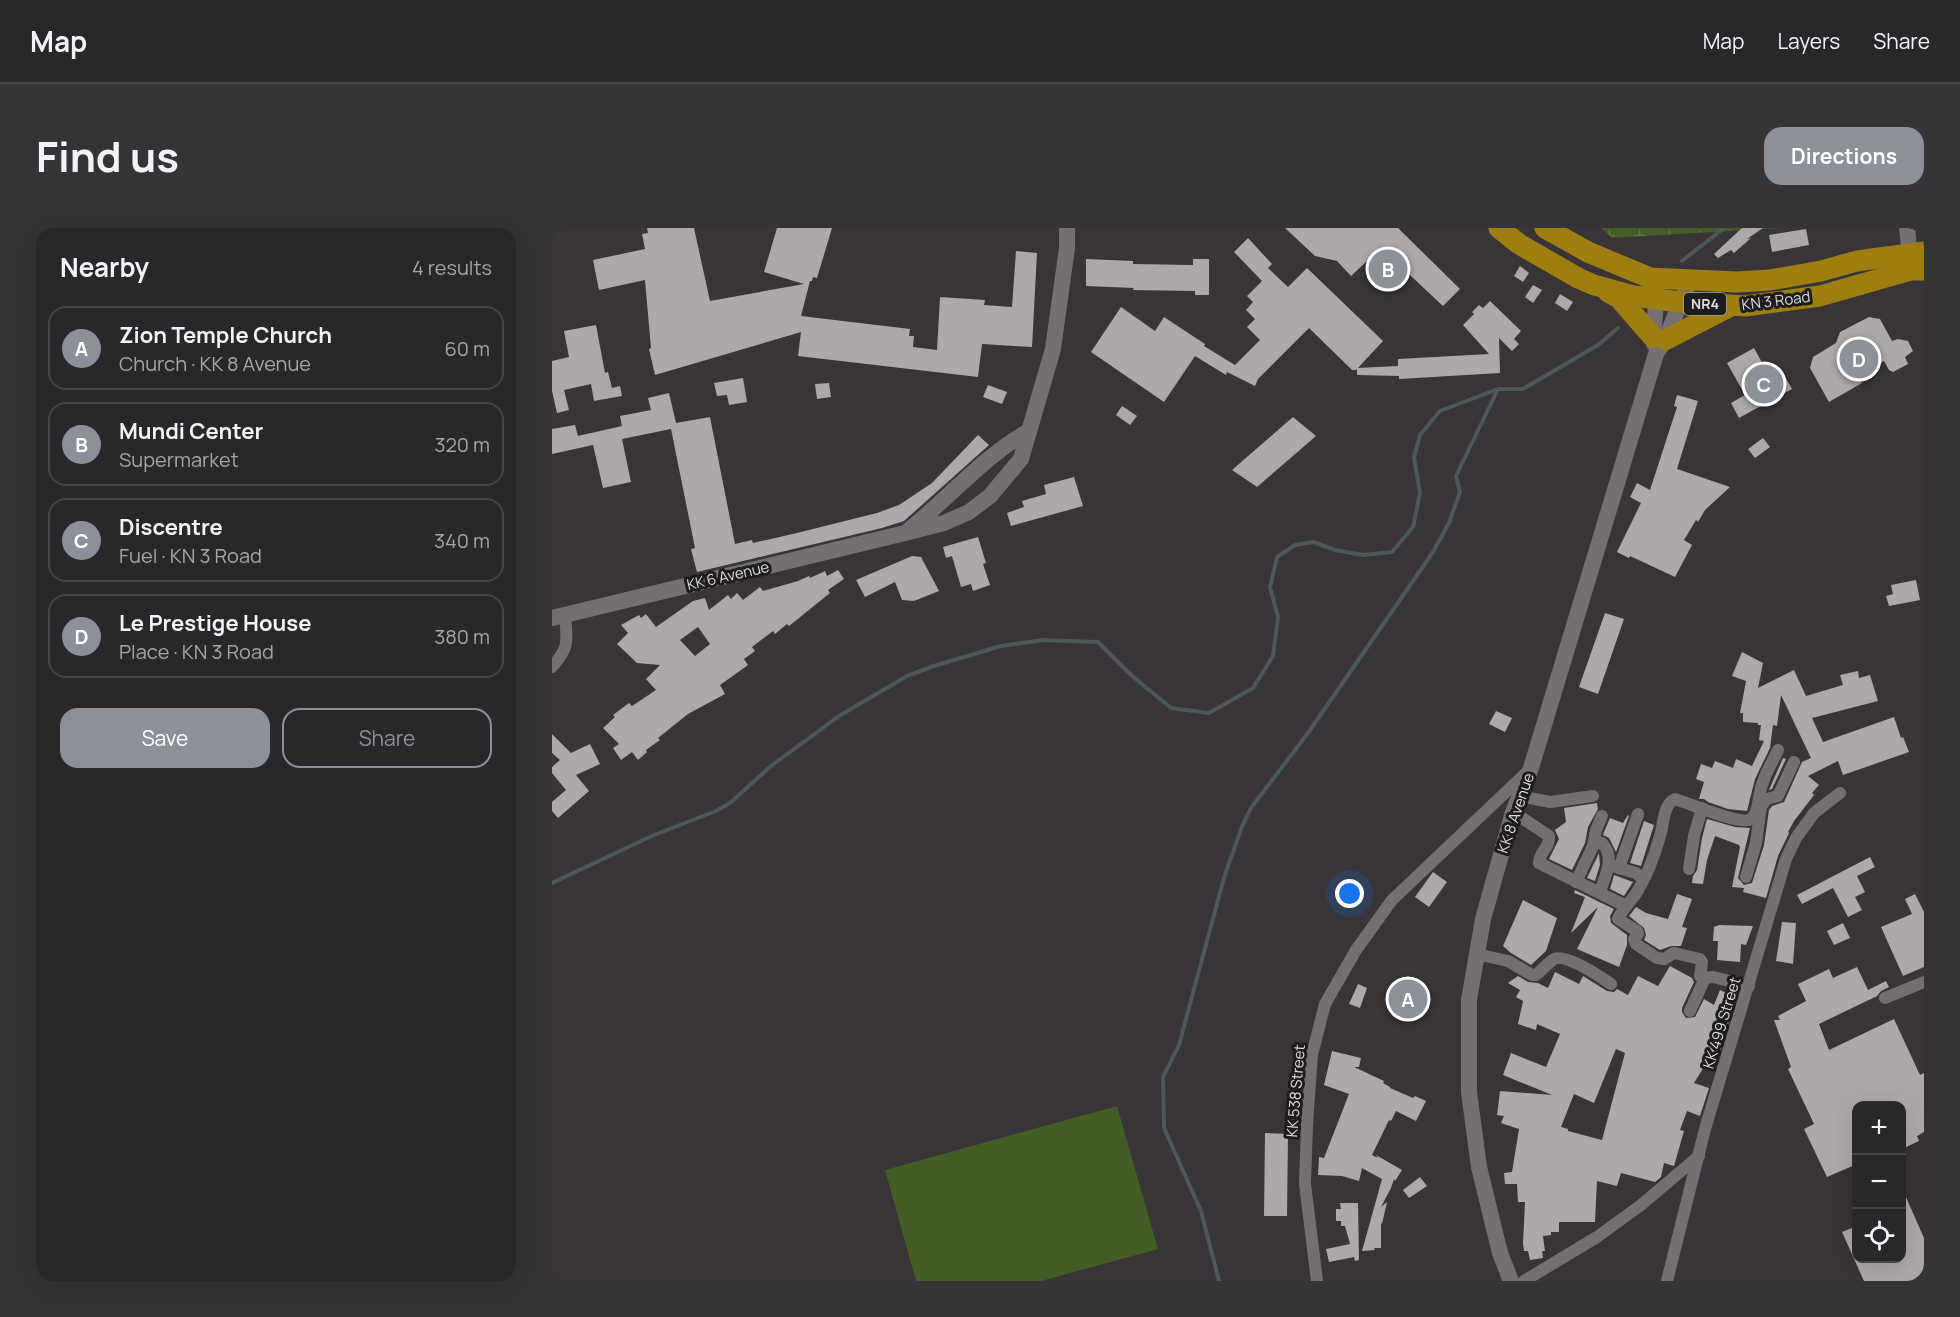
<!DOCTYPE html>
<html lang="en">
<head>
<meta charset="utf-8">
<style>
	:root { --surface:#2a272a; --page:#363336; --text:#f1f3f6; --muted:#a5a5a8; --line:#464447; --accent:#8c9099 }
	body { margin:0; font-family:Manrope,sans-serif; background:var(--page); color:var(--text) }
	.controls { position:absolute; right:18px; bottom:18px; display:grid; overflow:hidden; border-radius:12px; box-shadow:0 6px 24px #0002 }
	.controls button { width:54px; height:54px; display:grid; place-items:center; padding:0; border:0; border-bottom:2px solid var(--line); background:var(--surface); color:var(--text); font:30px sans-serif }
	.you { position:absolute; left:798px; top:666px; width:21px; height:21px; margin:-15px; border:4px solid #fff; border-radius:50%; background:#1a73e8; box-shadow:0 0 0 9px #1a73e833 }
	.badge { display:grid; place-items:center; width:39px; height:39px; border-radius:50%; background:var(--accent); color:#fff; font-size:20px; font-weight:700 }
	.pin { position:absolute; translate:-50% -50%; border:3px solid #fff; box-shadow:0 2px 6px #0006 }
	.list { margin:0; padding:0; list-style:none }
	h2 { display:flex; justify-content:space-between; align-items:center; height:78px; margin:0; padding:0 24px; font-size:26px }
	h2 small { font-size:20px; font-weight:400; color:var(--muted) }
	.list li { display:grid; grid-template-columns:39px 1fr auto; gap:18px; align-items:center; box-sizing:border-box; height:84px; margin:0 12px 12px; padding:0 12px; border:2px solid var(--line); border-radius:18px }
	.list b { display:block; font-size:22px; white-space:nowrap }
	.list p { margin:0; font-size:20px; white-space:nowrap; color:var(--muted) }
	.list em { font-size:20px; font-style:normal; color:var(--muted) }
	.actions { display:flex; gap:12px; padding:18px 24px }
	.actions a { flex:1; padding:14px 0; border:2px solid var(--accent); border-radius:18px; text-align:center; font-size:21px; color:var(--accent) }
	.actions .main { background:var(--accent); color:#fff }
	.icon { flex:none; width:33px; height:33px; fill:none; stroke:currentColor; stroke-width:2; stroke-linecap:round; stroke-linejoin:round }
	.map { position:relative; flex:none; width:1372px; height:1053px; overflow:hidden; border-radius:18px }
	header { display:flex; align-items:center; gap:36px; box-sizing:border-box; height:84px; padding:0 30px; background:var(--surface); border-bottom:2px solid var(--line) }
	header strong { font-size:28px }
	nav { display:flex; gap:33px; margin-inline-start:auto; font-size:21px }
	.intro { display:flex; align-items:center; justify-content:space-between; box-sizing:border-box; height:144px; padding:0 36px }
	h1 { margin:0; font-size:42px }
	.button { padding:15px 27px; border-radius:18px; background:var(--accent); color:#fff; font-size:21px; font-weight:700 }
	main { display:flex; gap:36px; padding:0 36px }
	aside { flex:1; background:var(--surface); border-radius:18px; box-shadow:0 6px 24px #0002 }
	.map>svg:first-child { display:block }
	.wetland { fill:url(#wetland-marsh) }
	.pitch { fill:#435d24 }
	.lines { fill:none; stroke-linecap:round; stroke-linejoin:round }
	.stream { stroke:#4c575a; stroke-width:4 }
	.building { fill:#ada8ab; fill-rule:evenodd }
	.street { stroke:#736f73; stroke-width:12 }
	.secondary { stroke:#736f73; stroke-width:16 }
	.highway { stroke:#9d7e0f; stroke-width:21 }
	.labels { text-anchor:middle; stroke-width:6; stroke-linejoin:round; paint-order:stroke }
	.shield { fill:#1e1c1e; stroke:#a4a2a4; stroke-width:1.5 }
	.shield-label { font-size:14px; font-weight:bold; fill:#dedbde }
	.street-label { font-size:15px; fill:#dedbde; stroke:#1e1c1e }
</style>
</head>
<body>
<header>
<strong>Map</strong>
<nav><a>Map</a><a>Layers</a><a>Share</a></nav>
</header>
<div class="intro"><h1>Find us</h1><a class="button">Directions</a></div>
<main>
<aside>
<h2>Nearby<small>4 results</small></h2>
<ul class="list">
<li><span class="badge">A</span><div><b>Zion Temple Church</b><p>Church · KK 8 Avenue</p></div><em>60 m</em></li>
<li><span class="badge">B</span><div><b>Mundi Center</b><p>Supermarket</p></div><em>320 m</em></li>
<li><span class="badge">C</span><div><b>Discentre</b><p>Fuel · KN 3 Road</p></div><em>340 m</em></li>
<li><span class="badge">D</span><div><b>Le Prestige House</b><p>Place · KN 3 Road</p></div><em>380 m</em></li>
</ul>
<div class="actions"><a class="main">Save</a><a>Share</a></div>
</aside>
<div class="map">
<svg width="1372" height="1053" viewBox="0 0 1372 1053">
	<defs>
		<pattern id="wetland-marsh" width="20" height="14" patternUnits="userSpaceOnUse" patternTransform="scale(1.5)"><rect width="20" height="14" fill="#435d24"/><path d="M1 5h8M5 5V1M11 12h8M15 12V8" fill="none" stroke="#5e7443"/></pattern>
	</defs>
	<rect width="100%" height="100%" fill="#383438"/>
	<polygon class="wetland" points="1049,0 1227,0 1060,10"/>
	<polygon class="pitch" points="565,878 606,1021 489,1053 364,1053 333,942"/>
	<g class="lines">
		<g class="stream">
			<polyline points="1130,33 1172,0"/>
			<polyline points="0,655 102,607 164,583 178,575 219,538 287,488 355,448 382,438 449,418 491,412 546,414 579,447 619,480 657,485 701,460 721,428 726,389 718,359 725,329 743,317 761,314 783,322 811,327 840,324 861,299 868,265 862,230 868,207 888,183 946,161"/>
			<polyline points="667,1053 649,983 612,900 611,849 627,817 673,646 691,596 699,580 756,505 881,324 897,295 908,264 904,248 946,161 971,161 1046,117 1066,100"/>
		</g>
	</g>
	<g class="building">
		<polygon points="95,0 142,0 158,73 252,56 212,44 225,0 280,0 265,50 261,49 260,53 258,53 249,88 358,101 357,108 362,108 361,119 385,122 388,69 433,72 432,77 460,79 464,23 485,25 480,119 430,116 426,149 246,128 249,104 103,147 97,121 99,120 93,52 47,62 41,32 93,21 90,6 96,5"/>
		<polygon points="733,0 846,0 908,61 891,78 829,20 799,48 785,33 763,28"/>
		<polygon points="1190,0 1211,0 1195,11 1199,10 1182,25 1179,22 1166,30 1162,26"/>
		<polygon points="1254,1 1257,17 1220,24 1217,7"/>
		<polygon points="696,10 720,36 716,40 736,59 755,40 831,113 804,142 800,142 757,100 706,151 703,158 675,144 674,147 643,128 612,174 539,124 569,79 603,103 612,89 653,116 652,118 683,137 708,112 695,99 703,91 694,82 701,74 695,68 710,53 682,24"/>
		<polygon points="534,31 581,33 581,36 641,37 641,31 657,31 657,67 643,67 643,63 581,62 582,60 534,58"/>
		<polygon points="968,38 977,45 971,54 962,48"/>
		<polygon points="981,57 990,62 981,75 973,69"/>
		<polygon points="1008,66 1021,74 1015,83 1003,75"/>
		<polygon points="938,73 969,103 962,111 967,116 960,123 947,110 948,145 847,151 847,148 805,147 805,140 846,138 846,131 937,126 911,97 922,86 920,84 927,77 931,80"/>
		<polygon points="1317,89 1328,91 1340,113 1346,111 1356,113 1361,123 1353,129 1356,136 1341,144 1337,142 1332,133 1307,148 1310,155 1277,174 1258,140 1261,129 1284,115 1288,104"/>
		<polygon points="44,97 53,145 56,144 60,160 68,158 70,168 42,173 39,156 12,162 17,182 5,185 0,163 0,133 17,129 12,103"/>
		<polygon points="1202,120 1219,151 1231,145 1240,161 1187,190 1179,175 1193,167 1175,135"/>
		<polygon points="191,150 195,174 177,177 175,167 165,168 162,155"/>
		<polygon points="277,155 279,169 265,171 263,156"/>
		<polygon points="436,157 455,164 450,176 431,169"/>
		<polygon points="117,165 124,195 158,189 183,316 200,312 201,315 245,305 325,285 347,277 380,255 426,207 437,217 352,293 330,300 145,344 139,321 143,320 119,201 70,211 79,254 51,260 41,217 0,226 0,201 23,197 26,208 70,198 68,188 99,182 96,170"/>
		<polygon points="1125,167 1146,173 1125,241 1178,259 1153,282 1146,294 1144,292 1132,312 1140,317 1123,349 1078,328 1077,330 1065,324 1089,275 1078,269 1085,255 1098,262 1125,179 1122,178"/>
		<polygon points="570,178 585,188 578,197 564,187"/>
		<polygon points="741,189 764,208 705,259 680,242"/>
		<polygon points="1211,210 1218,219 1203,230 1196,221"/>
		<polygon points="522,249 531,278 459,298 455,285 472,279 470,273 494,266 492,257"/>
		<polygon points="426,309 434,335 431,336 438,357 421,363 419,356 409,359 400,328 394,330 391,319"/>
		<polygon points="360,328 369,329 387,363 362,373 350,372 343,354 313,369 304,352"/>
		<path d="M286 342 292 351 276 362 278 365 237 398 235 396 223 406 221 403 200 419 203 423 192 431 196 437 168 457 173 466 136 486 106 510 108 512 94 522 95 524 86 532 80 524 69 532 61 520 67 516 51 500 63 489 61 487 77 475 80 478 104 462 94 451 108 437 85 435 65 416 76 405 69 397 87 387 89 390 94 386 104 399 141 373 153 370 157 382 176 367 179 371 185 365 191 372 208 359 211 363 246 353 257 348 258 350 273 343 275 348ZM146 399 158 416 143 428 128 412Z"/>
		<polygon points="1364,352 1368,372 1337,378 1334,368 1341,366 1339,357"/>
		<polygon points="1053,385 1072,391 1046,466 1027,459"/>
		<polygon points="1190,424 1211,435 1206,460 1242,442 1254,468 1291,457 1288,447 1306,443 1307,450 1318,447 1326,473 1260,490 1271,514 1342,489 1349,510 1351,509 1357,524 1291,547 1286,533 1256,548 1267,557 1260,565 1262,567 1242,593 1236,604 1237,605 1226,628 1214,670 1191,664 1192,660 1180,659 1188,619 1187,617 1163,608 1155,632 1151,656 1140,655 1141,648 1145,642 1150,610 1155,591 1183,599 1198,600 1186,650 1192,657 1200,655 1212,617 1217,582 1220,578 1232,574 1250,534 1259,530 1229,467 1225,498 1221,497 1218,520 1203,551 1195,583 1176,581 1156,574 1152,571 1147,571 1152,554 1144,551 1149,536 1160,540 1163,533 1181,540 1184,531 1200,538 1212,513 1207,512 1209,497 1206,497 1206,495 1191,494 1191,485 1188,485 1194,453 1180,448"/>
		<polygon points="944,483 960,490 953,504 937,496"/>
		<polygon points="0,506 19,525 38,516 48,536 24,547 37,563 6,590 0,583 0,574 14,562 0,545 0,539 8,532 0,525"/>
		<polygon points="1231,530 1234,531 1220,561 1217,562"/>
		<polygon points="1045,575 1046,581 1036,599 1033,615 1020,642 997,631 1007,611 1003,602 1014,594 1012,580"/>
		<polygon points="1076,587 1077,588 1064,624 1057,610 1051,607 1052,604 1058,590 1071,595"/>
		<polygon points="1092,593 1102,597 1089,638 1078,635"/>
		<polygon points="1047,625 1048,637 1043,653 1035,650"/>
		<polygon points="1318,629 1323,639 1305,648 1313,664 1303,669 1310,682 1296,689 1281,660 1250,676 1245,667"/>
		<polygon points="881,644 895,654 877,679 863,669"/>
		<polygon points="1062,647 1081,654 1072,668 1058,661"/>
		<polygon points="1023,662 1062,681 1058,688 1059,695 1075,707 1075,717 1067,739 1025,721 1046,679 1019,705 1033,669 1022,665"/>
		<polygon points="1125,666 1140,671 1130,699 1135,700 1129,718 1119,718 1108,722 1092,712 1094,707 1092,700 1077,688 1084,679 1094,685 1116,691"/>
		<polygon points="1363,666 1372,684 1372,739 1351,748 1329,699 1360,686 1353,671"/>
		<polygon points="971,672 1005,690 994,723 979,737 959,725 951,718"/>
		<polygon points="1230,694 1244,695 1241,736 1224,733"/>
		<polygon points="1291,695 1298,710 1282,717 1275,703"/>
		<polygon points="1167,697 1201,698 1194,717 1189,716 1188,734 1165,732 1166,713 1161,713 1162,699"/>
		<path d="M1118 738 1140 750 1142 754 1130 780V784L1134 790 1143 789 1152 771 1162 777 1168 762 1183 769 1176 788H1177V793L1165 832 1158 829 1142 855 1157 860 1148 888 1135 883 1128 902 1132 903 1122 938 1112 935 1109 949 1103 954 1069 945 1065 958 1045 953 1043 994H1007V1004H999V1007L991 1008 993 1023H990L991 1030 978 1032 976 1023H972L971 1015 973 974H966L965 956H953L952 945 960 944 967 901 949 895 952 888 945 887 948 863 1000 867 951 847 959 825 994 839 1008 806 985 796 984 802 966 796 971 773 964 769 968 762 956 755 966 748 976 754 986 755 996 760 1003 744 1027 756 1031 748 1055 763 1062 764 1065 761 1076 767 1086 748 1106 758ZM1064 821 1073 825 1050 912 1016 903V901L1009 899 1022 866 1042 875Z"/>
		<polygon points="1305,739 1316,762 1334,753 1337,759 1329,763 1325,768 1267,796 1277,822 1342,791 1368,847 1372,845 1372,904 1365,908 1367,913 1352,920 1350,914 1350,878 1305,878 1305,936 1275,949 1252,901 1262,896 1236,841 1239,839 1222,792 1228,792 1226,788 1254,773 1246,756 1277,741 1281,750"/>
		<polygon points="806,756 815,760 808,780 797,776"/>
		<polygon points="780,823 809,830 807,839 802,839 832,853 831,855 838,859 838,860 861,870 863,868 874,873 864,893 844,883 839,893 837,892 820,927 826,930 824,927 850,942 843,953 842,951 839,960 829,979 835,974 830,996 829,995 829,1020 822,1020 823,1022 810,1023 830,951 810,940 807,953 790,948 766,947 767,929 772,930 797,866 772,857"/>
		<polygon points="713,905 736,906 735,988 712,988"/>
		<polygon points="868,949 875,958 857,970 851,962"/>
		<polygon points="1350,960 1372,1010 1372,1053 1312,1053 1290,1004 1305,998 1305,1030 1350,1030"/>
		<polygon points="788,975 806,975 807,1032 803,1033 802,1029 777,1034 774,1021 798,1016 793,998 789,998 789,993 784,993 784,981 789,981"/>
	</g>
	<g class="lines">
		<g class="street">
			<path d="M0 439C18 418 15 414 13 387"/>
			<polyline points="967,568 998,574 1041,568"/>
			<path d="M961 584 997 608C998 620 987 624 987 635L1074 678"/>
			<path d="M1042 615H1050C1064 630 1053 647 1048 664"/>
			<polyline points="1060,638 1084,645 1091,651"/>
			<polyline points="1067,640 1086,586"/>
			<polyline points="1137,641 1142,608 1150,580"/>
			<polyline points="1194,649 1204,615 1209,578 1215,571 1226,568 1242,534"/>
			<polyline points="1024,654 1041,618 1044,602 1050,588"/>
			<path d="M924 726 956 733 980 747H984C990 742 996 735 1002 731 1014 725 1049 749 1059 756"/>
			<path d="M1197 758 1161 749 1150 750 1148 748 1150 734 1148 731 1122 725 1112 731 1105 730 1084 716 1082 711 1086 706 1085 703 1066 691C1070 681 1079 674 1085 664 1095 648 1103 626 1108 608 1112 596 1111 576 1123 571 1136 575 1189 598 1199 591 1206 586 1206 573 1208 565 1210 550 1220 535 1226 522"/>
			<polyline points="1333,770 1372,754"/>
			<polyline points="1138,783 1153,750"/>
			<polyline points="765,1053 753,956 755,896 760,827 773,776 804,722 840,672 975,544"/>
			<polyline points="972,1053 1045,1009 1089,977 1147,928"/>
			<polyline points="1115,1053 1153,901 1234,631 1244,610 1262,585 1288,565"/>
		</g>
		<g class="secondary">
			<polyline points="1355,0 1359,38"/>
			<path d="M1101 59C1108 79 1099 97 1102 116"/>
			<path d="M358 301C398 269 432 228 477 203"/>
			<polyline points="0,390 353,305 392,295 417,284 438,268 469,231 501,121 515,20 515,0"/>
			<polyline points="959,1053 948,1025 927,939 917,864 917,772 931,691 961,584 979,540 1104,126 1113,112 1138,52"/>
		</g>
		<g class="highway">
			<polyline points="947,0 967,16 1026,50 1042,57 1082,68 1128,74 1193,78 1268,68 1359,42 1372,42"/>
			<polyline points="993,0 1036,24 1098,50 1185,54 1218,52 1269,43 1305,33 1372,24"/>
			<polyline points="1056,64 1067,70 1101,109"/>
			<polyline points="1113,112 1179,78"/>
		</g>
	</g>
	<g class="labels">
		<rect class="shield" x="1132" y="65" width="42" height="22" rx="4.5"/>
		<g class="shield-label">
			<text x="1153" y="81">NR4</text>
		</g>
		<g class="street-label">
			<text transform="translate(1224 73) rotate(-7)" y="5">KN 3 Road</text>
			<text transform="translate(176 348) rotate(-13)" y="5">KK 6 Avenue</text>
			<text transform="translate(964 585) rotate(-71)" y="5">KK 8 Avenue</text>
			<text transform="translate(1170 795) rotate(-73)" y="5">KK 499 Street</text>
			<text transform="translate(744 863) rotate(-85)" y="5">KK 538 Street</text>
		</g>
	</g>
</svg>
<div class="controls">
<button>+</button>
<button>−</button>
<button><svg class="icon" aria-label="locate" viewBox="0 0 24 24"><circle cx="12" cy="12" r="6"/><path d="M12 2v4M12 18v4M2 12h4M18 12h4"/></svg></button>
</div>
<div class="you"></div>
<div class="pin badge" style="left:856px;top:771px">A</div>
<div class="pin badge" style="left:836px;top:41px">B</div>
<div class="pin badge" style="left:1212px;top:156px">C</div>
<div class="pin badge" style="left:1307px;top:131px">D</div>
</div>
</main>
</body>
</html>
